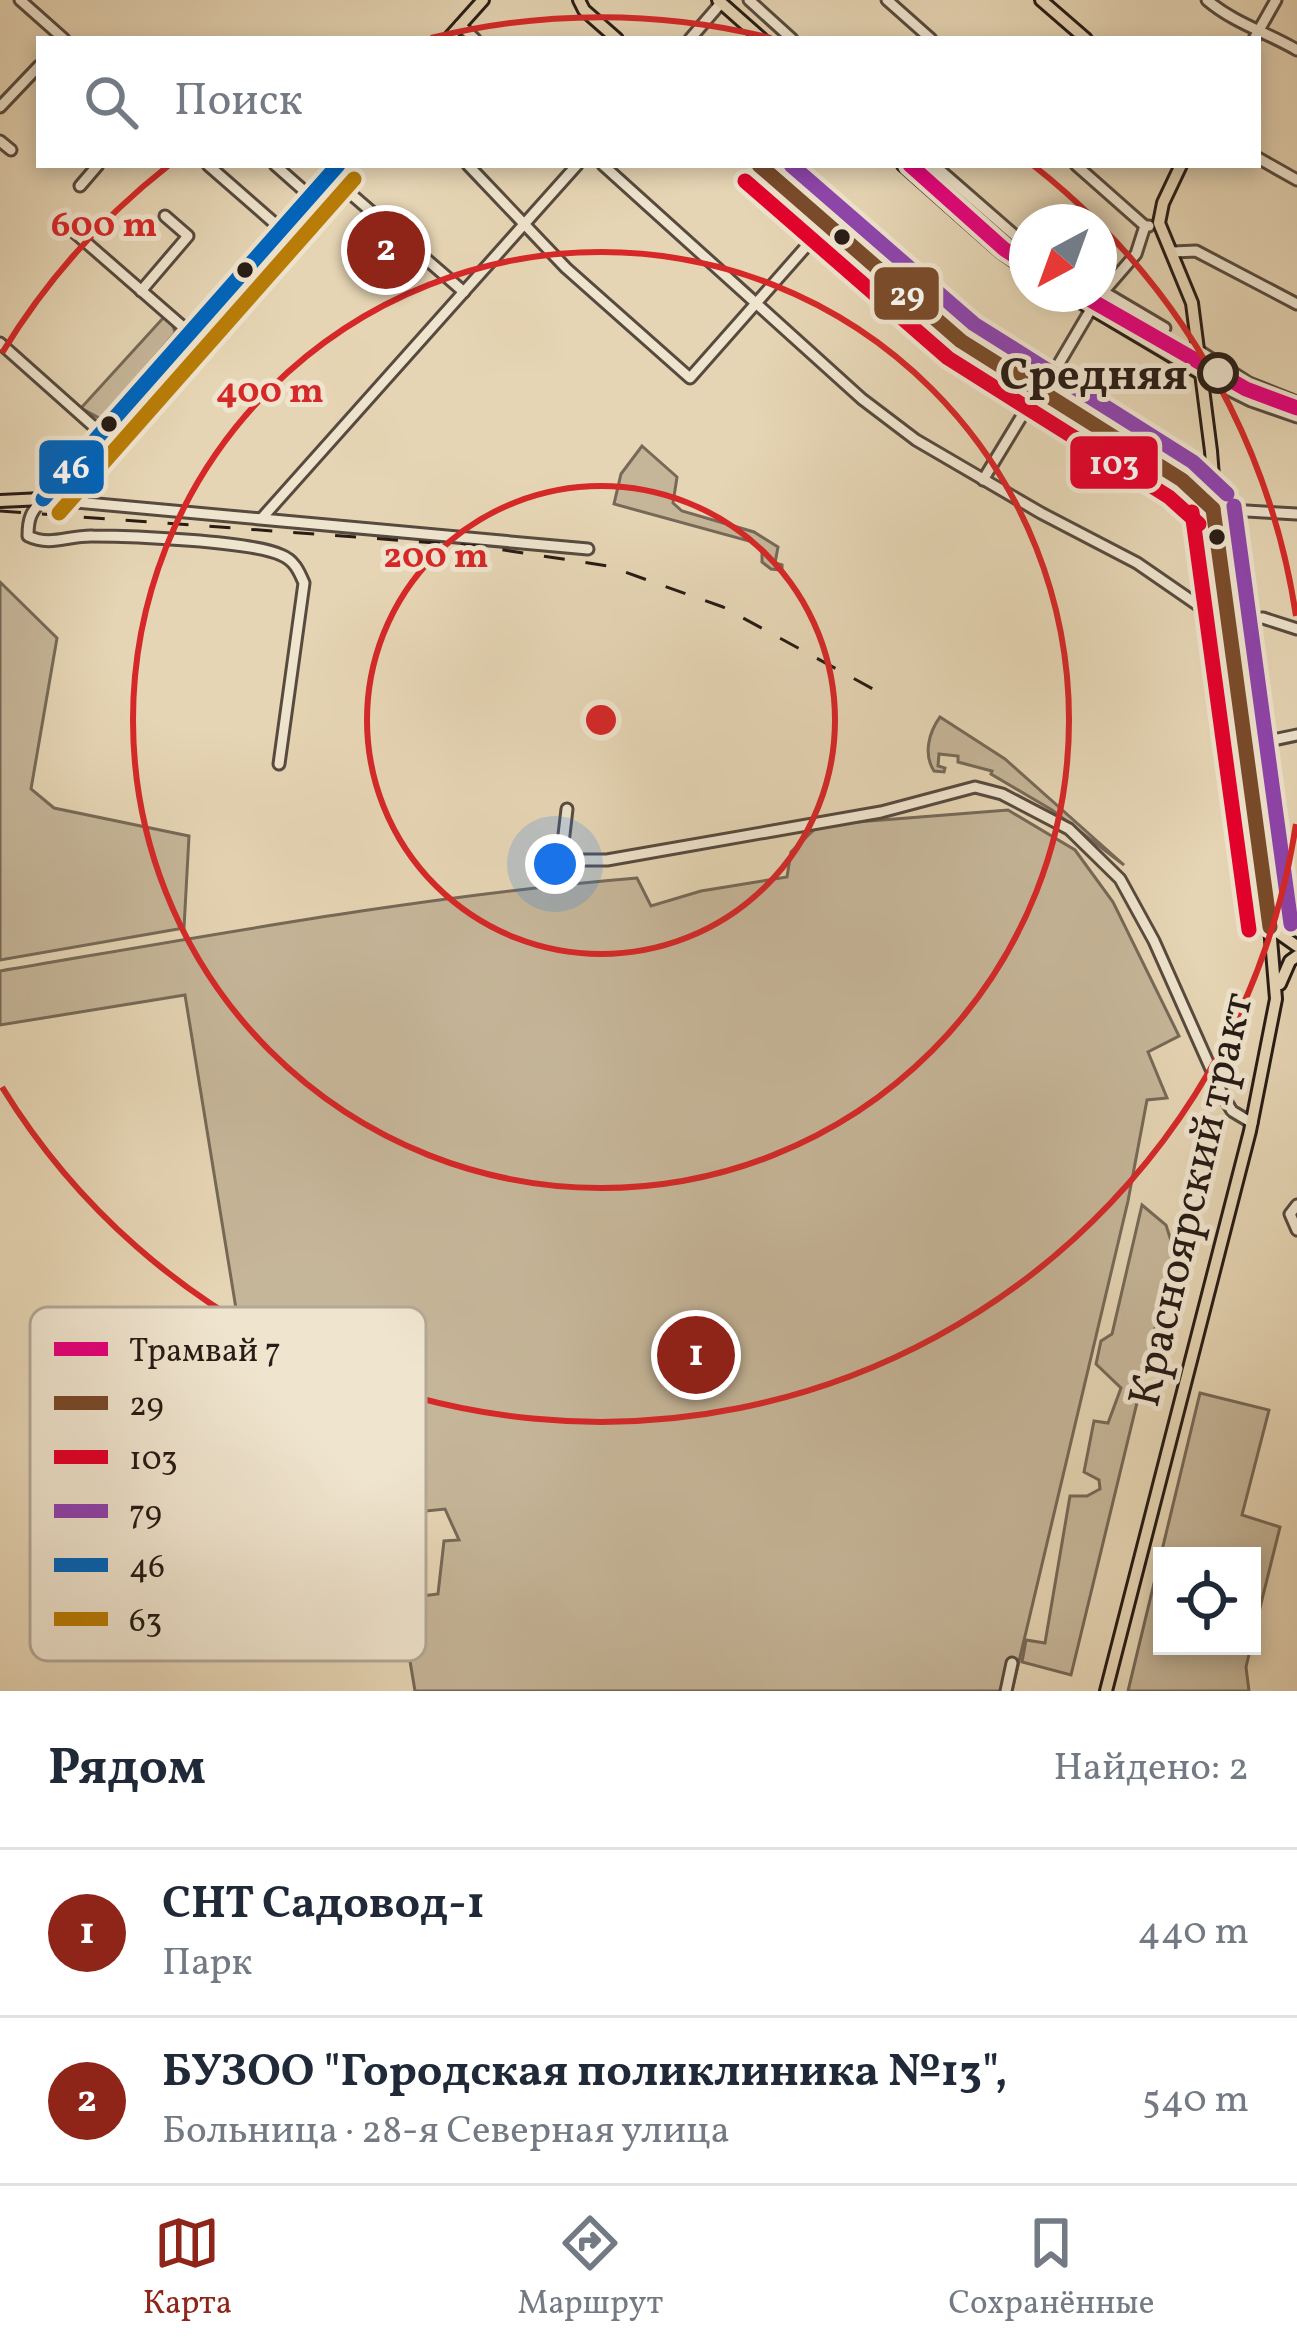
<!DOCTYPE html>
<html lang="ru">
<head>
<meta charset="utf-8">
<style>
	:root { --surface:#fff; --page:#f2f2f3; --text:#1f2937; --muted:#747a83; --line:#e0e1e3; --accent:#8f2418 }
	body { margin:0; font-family:Vollkorn,serif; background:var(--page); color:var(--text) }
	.controls { position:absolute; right:36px; bottom:36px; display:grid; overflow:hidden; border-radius:0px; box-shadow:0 6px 18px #0003 }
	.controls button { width:108px; height:108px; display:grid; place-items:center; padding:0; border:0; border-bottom:3px solid var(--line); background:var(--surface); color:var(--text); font:60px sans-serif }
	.compass { position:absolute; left:1009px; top:204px; width:108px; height:108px; border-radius:50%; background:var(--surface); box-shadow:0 6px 18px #0003; rotate:221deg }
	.you { position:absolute; left:555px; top:864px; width:42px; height:42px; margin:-30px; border:9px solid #fff; border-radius:50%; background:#1a73e8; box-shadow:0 0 0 18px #1a73e833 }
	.badge { display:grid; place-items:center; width:78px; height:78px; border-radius:50%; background:var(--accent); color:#fff; font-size:39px; font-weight:700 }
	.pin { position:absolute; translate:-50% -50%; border:6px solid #fff; box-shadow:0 3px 12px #0006 }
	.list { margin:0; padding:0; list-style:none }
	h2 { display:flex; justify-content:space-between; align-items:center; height:156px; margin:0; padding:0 48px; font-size:51px }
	h2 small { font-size:39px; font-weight:400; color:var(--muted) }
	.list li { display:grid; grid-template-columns:78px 1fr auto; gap:36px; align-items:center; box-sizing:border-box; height:168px; padding:0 48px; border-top:3px solid var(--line) }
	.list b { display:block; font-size:45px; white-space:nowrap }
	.list p { margin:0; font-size:39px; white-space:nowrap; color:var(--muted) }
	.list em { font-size:39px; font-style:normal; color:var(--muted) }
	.icon { flex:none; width:66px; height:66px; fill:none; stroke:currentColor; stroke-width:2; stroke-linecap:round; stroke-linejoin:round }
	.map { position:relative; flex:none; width:1297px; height:1691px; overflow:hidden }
	.search { position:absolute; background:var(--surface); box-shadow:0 6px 18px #0003; left:36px; right:36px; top:36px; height:132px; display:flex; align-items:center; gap:30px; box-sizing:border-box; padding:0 42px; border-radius:0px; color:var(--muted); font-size:45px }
	.sheet { height:492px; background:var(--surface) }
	nav { display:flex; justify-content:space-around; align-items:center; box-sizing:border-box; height:168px; border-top:3px solid var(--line); background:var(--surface); font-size:33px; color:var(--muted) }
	nav a { display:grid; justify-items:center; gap:6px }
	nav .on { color:var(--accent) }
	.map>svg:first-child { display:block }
	.green { fill:#c6b699; stroke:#766958; stroke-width:3 }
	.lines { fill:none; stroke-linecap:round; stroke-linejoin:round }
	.minor-casing { stroke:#574a3e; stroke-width:15 }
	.major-casing { stroke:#271c16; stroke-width:16 }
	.minor { stroke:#efe4ce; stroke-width:9 }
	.major { stroke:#e6d5b4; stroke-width:10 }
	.rail { stroke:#271c16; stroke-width:3; stroke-dasharray:21 21; stroke-linecap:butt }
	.bus-1-casing { stroke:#efe4ce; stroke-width:24 }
	.bus-2-casing { stroke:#efe4ce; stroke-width:24 }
	.bus-3-casing { stroke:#efe4ce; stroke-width:24 }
	.bus-4-casing { stroke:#efe4ce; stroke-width:24 }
	.bus-5-casing { stroke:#efe4ce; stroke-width:24 }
	.bus-1 { stroke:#7a4b2a; stroke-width:15 }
	.bus-2 { stroke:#e4002b; stroke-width:15 }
	.bus-3 { stroke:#8e44ad; stroke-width:15 }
	.bus-4 { stroke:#0065bd; stroke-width:15 }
	.bus-5 { stroke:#b97d07; stroke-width:15 }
	.tram-1-casing { stroke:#efe4ce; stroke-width:24 }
	.tram-1 { stroke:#e5007d; stroke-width:15 }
	.ring { fill:none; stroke:#d62828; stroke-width:6 }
	.bus-dot { fill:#271c16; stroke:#efe4ce; stroke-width:4.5 }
	.stop-dot { fill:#efe4ce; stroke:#271c16; stroke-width:6 }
	.labels { text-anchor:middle; stroke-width:10; stroke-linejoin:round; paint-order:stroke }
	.stop-label { font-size:45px; font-weight:bold; fill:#271c16; stroke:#efe4ce; text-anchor:end }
	.street-label { font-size:45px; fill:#271c16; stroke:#efe4ce }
	.key { fill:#efe4ce; stroke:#b3a897; stroke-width:3 }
	.key-label { font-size:33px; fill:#271c16 }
	.centre { fill:#d62828; stroke:#efe4ce; stroke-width:6 }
	.ring-label { font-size:36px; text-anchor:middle; font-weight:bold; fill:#d62828; stroke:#efe4ce; stroke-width:10; stroke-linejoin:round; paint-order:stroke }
	.line-badge { stroke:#efe4ce; stroke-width:4.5 }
	.badge-label { font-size:33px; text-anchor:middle; font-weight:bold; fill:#fff }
</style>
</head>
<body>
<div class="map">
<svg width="1297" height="1691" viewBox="0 0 1297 1691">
	<rect width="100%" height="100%" fill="#e6d5b4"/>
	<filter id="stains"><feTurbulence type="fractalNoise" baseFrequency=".00167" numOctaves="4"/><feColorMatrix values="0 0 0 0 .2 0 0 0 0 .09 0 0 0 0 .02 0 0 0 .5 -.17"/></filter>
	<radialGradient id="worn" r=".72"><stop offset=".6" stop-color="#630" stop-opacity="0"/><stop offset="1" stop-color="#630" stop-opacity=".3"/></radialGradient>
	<g class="green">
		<polygon points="909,165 932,165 1027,247 1027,265"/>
		<polygon points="164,317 173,325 175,333 101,419 81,408"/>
		<polygon points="642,446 677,477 673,503 682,511 754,532 778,547 775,563 782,565 782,570 771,569 762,562 762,549 753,542 614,504 621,474"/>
		<polygon points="0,582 57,638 31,789 54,808 189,836 184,928 0,960"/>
		<path d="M940 717 1005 759 1124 865 1052 810 991 774 992 771 958 762V756L939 754 938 766 945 768 944 772 934 771C923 754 929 732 940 717Z"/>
		<path d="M1008 810 1075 850 1113 902 1179 1036 1148 1052 1167 1098 1147 1100 1128 1201 1012 1691H415L401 1607 407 1598 438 1594 444 1541 459 1540 445 1509 329 1521 314 1534 281 1539 272 1530 185 995 0 1025V971C212 935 422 896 637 878L651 906 701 891 787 877 791 852 819 825Z"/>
		<polygon points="1142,1205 1166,1225 1174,1250 1071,1675 1022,1662 1026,1640 1045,1643 1070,1496 1087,1496 1100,1489 1099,1480 1084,1472 1094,1421 1108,1423 1121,1388 1096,1364 1101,1341 1112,1334"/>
		<polygon points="1200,1393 1269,1410 1242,1515 1280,1527 1252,1640 1252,1556 1162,1556 1162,1646 1251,1646 1246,1667 1249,1691 1128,1691"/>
	</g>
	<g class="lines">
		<g class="minor-casing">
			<g id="minor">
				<polyline points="20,0 64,39"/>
				<polyline points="749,0 792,39"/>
				<polyline points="887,0 931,39"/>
				<path d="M1207 0C1234 23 1266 32 1297 50"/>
				<polyline points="460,25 475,39"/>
				<polyline points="690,39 721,3"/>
				<polyline points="1254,39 1276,0"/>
				<polyline points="0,107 39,66"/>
				<polyline points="0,141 11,150"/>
				<polyline points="1258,158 1297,180"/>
				<polyline points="208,165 281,229"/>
				<polyline points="275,165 310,196"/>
				<polyline points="468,165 566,268 690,378 826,224"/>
				<polyline points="603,165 862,399 916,440 1041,513 1137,563 1208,612"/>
				<polyline points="934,165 1027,246"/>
				<polyline points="1076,165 1145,226 1149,226"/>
				<polyline points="329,175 464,292"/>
				<polyline points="80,186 98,165"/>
				<polyline points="784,187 803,165"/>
				<polyline points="66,225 190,333"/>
				<polyline points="1173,252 1196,251 1297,304"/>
				<polyline points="1099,289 1165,328"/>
				<polyline points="141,291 188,236 165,216"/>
				<polyline points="0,343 101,433"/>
				<polyline points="1198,350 1249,383 1297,402"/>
				<polyline points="1201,376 1251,401 1297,417"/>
				<polyline points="1041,394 1097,299 1136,254 1145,226"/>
				<polyline points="983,480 1037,391"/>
				<polyline points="1213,509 1297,514"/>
				<polyline points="262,518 577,165"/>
				<polyline points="1228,621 1263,618 1297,629"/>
				<polyline points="1245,746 1297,735"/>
				<path d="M279 764 304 583C299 571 294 560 281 555 251 541 130 536 93 536 69 535 51 547 28 536 28 518 31 512 43 499L588 549"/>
				<polyline points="567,809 562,852 573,860 607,860 881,812 975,787 1002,794 1069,829 1120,879 1154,941 1223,1096 1232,1111 1252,1123"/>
				<polyline points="1297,1205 1290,1214 1297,1230"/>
				<polyline points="1006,1691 1012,1663"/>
			</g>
		</g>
		<g class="major-casing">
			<g id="major">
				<polyline points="579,0 584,10 617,39"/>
				<polyline points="718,0 762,39"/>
				<polyline points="1041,0 1086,39"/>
				<polyline points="448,39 483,0"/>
				<polyline points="759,165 961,341 1182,480 1213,509"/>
				<polyline points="903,165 1001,252 1027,270"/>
				<polyline points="1067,294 1200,373"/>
				<polyline points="0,501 43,499 338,165"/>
				<polyline points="1270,927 1297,946"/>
				<polyline points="1280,984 1290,961 1297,956"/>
				<polyline points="1106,1691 1250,1131 1276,999 1270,927 1219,554 1211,451 1192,303 1159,223 1163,203 1181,165"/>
			</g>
		</g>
		<use href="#minor" class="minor"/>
		<use href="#major" class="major"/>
		<polyline class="rail" points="0,511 478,546 608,566 723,607 884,695"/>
		<g class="bus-1-casing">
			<g id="bus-1">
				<polyline points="759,165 961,341 1182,480 1213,509"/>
				<polyline points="1213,509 1270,927"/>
			</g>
		</g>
		<g class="bus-2-casing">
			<g id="bus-2">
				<polyline points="745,181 948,358 1169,497 1199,524"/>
				<polyline points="1192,512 1249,930"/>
			</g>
		</g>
		<g class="bus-3-casing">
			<g id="bus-3">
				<polyline points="791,165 974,324 1193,462 1227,494"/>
				<polyline points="1234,506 1291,924"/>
			</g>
		</g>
		<g class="bus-4-casing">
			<polyline id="bus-4" points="43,499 338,165"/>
		</g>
		<g class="bus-5-casing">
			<polyline id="bus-5" points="59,513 354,179"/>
		</g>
		<use href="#bus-1" class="bus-1"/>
		<use href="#bus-2" class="bus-2"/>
		<use href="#bus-3" class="bus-3"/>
		<use href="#bus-4" class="bus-4"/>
		<use href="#bus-5" class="bus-5"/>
		<g class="tram-1-casing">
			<g id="tram-1">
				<polyline points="910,165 1004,249 1027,264"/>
				<polyline points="1080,294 1246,389 1297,408"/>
			</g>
		</g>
		<use href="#tram-1" class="tram-1"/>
	</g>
	<g class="ring">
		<circle cx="601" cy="720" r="234"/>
		<circle cx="601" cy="720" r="468"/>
		<path d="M1296 824A703 703 0 0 1 2 1087M2 353A703 703 0 0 1 168 166M431 38A703 703 0 0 1 771 38M1034 166A703 703 0 0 1 1094 219M1102 227A703 703 0 0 1 1296 616"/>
	</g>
	<g class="bus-dot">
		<circle cx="842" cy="237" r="10"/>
		<circle cx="245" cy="270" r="10"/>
		<circle cx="109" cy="424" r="10"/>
		<circle cx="1217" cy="537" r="10"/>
	</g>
	<circle class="stop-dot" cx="1218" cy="373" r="18"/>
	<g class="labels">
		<g class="stop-label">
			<text x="1188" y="389">Средняя</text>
		</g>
		<g class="street-label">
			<text transform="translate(1189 1199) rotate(-77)" y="16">Красноярский тракт</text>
		</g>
	</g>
	<rect x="30" y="1307" width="396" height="354" rx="18" class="key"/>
	<rect x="54" y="1342" width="54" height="14" fill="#e5007d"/>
	<rect x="54" y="1396" width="54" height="14" fill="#7a4b2a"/>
	<rect x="54" y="1450" width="54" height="14" fill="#e4002b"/>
	<rect x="54" y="1504" width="54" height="14" fill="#8e44ad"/>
	<rect x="54" y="1558" width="54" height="14" fill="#0065bd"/>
	<rect x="54" y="1612" width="54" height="14" fill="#b97d07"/>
	<g class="key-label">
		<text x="129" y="1361">Трамвай 7</text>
		<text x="129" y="1415">29</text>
		<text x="129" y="1469">103</text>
		<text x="129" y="1523">79</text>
		<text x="129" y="1577">46</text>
		<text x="129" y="1631">63</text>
	</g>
	<circle cx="601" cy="720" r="18" class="centre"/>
	<g class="ring-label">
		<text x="104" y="236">600 m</text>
		<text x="270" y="402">400 m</text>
		<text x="436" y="567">200 m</text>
	</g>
	<g class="line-badge">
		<rect x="872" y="265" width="69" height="57" rx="12" fill="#7a4b2a"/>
		<rect x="1068" y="434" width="92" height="57" rx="12" fill="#e4002b"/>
		<rect x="37" y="438" width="69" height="58" rx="12" fill="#0065bd"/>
	</g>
	<g class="badge-label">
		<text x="907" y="305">29</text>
		<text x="1114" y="474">103</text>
		<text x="71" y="478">46</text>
	</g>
	<rect width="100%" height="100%" filter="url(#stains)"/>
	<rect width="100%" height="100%" fill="url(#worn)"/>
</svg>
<div class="controls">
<button><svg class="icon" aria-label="locate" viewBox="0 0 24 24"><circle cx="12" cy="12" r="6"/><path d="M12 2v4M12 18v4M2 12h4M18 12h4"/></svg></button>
</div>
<svg class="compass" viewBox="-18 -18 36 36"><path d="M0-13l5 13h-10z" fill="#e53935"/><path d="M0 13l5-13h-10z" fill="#747a83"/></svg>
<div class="you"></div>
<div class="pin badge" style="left:696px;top:1355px">1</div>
<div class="pin badge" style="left:386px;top:250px">2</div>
<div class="search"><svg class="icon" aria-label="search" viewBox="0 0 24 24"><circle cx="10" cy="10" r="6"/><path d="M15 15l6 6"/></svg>Поиск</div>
</div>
<section class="sheet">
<h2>Рядом<small>Найдено: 2</small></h2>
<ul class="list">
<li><span class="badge">1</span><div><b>СНТ Садовод-1</b><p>Парк</p></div><em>440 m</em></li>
<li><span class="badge">2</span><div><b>БУЗОО &quot;Городская поликлиника №13&quot;,</b><p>Больница · 28-я Северная улица</p></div><em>540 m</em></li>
</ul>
</section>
<nav>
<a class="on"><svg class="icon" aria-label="map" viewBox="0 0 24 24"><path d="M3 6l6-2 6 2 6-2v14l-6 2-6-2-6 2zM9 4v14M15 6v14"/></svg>Карта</a>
<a><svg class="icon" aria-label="directions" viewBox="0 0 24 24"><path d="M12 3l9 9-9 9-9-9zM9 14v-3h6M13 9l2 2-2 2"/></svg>Маршрут</a>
<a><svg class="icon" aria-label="saved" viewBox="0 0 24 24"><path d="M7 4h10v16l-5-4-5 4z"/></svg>Сохранённые</a>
</nav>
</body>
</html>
